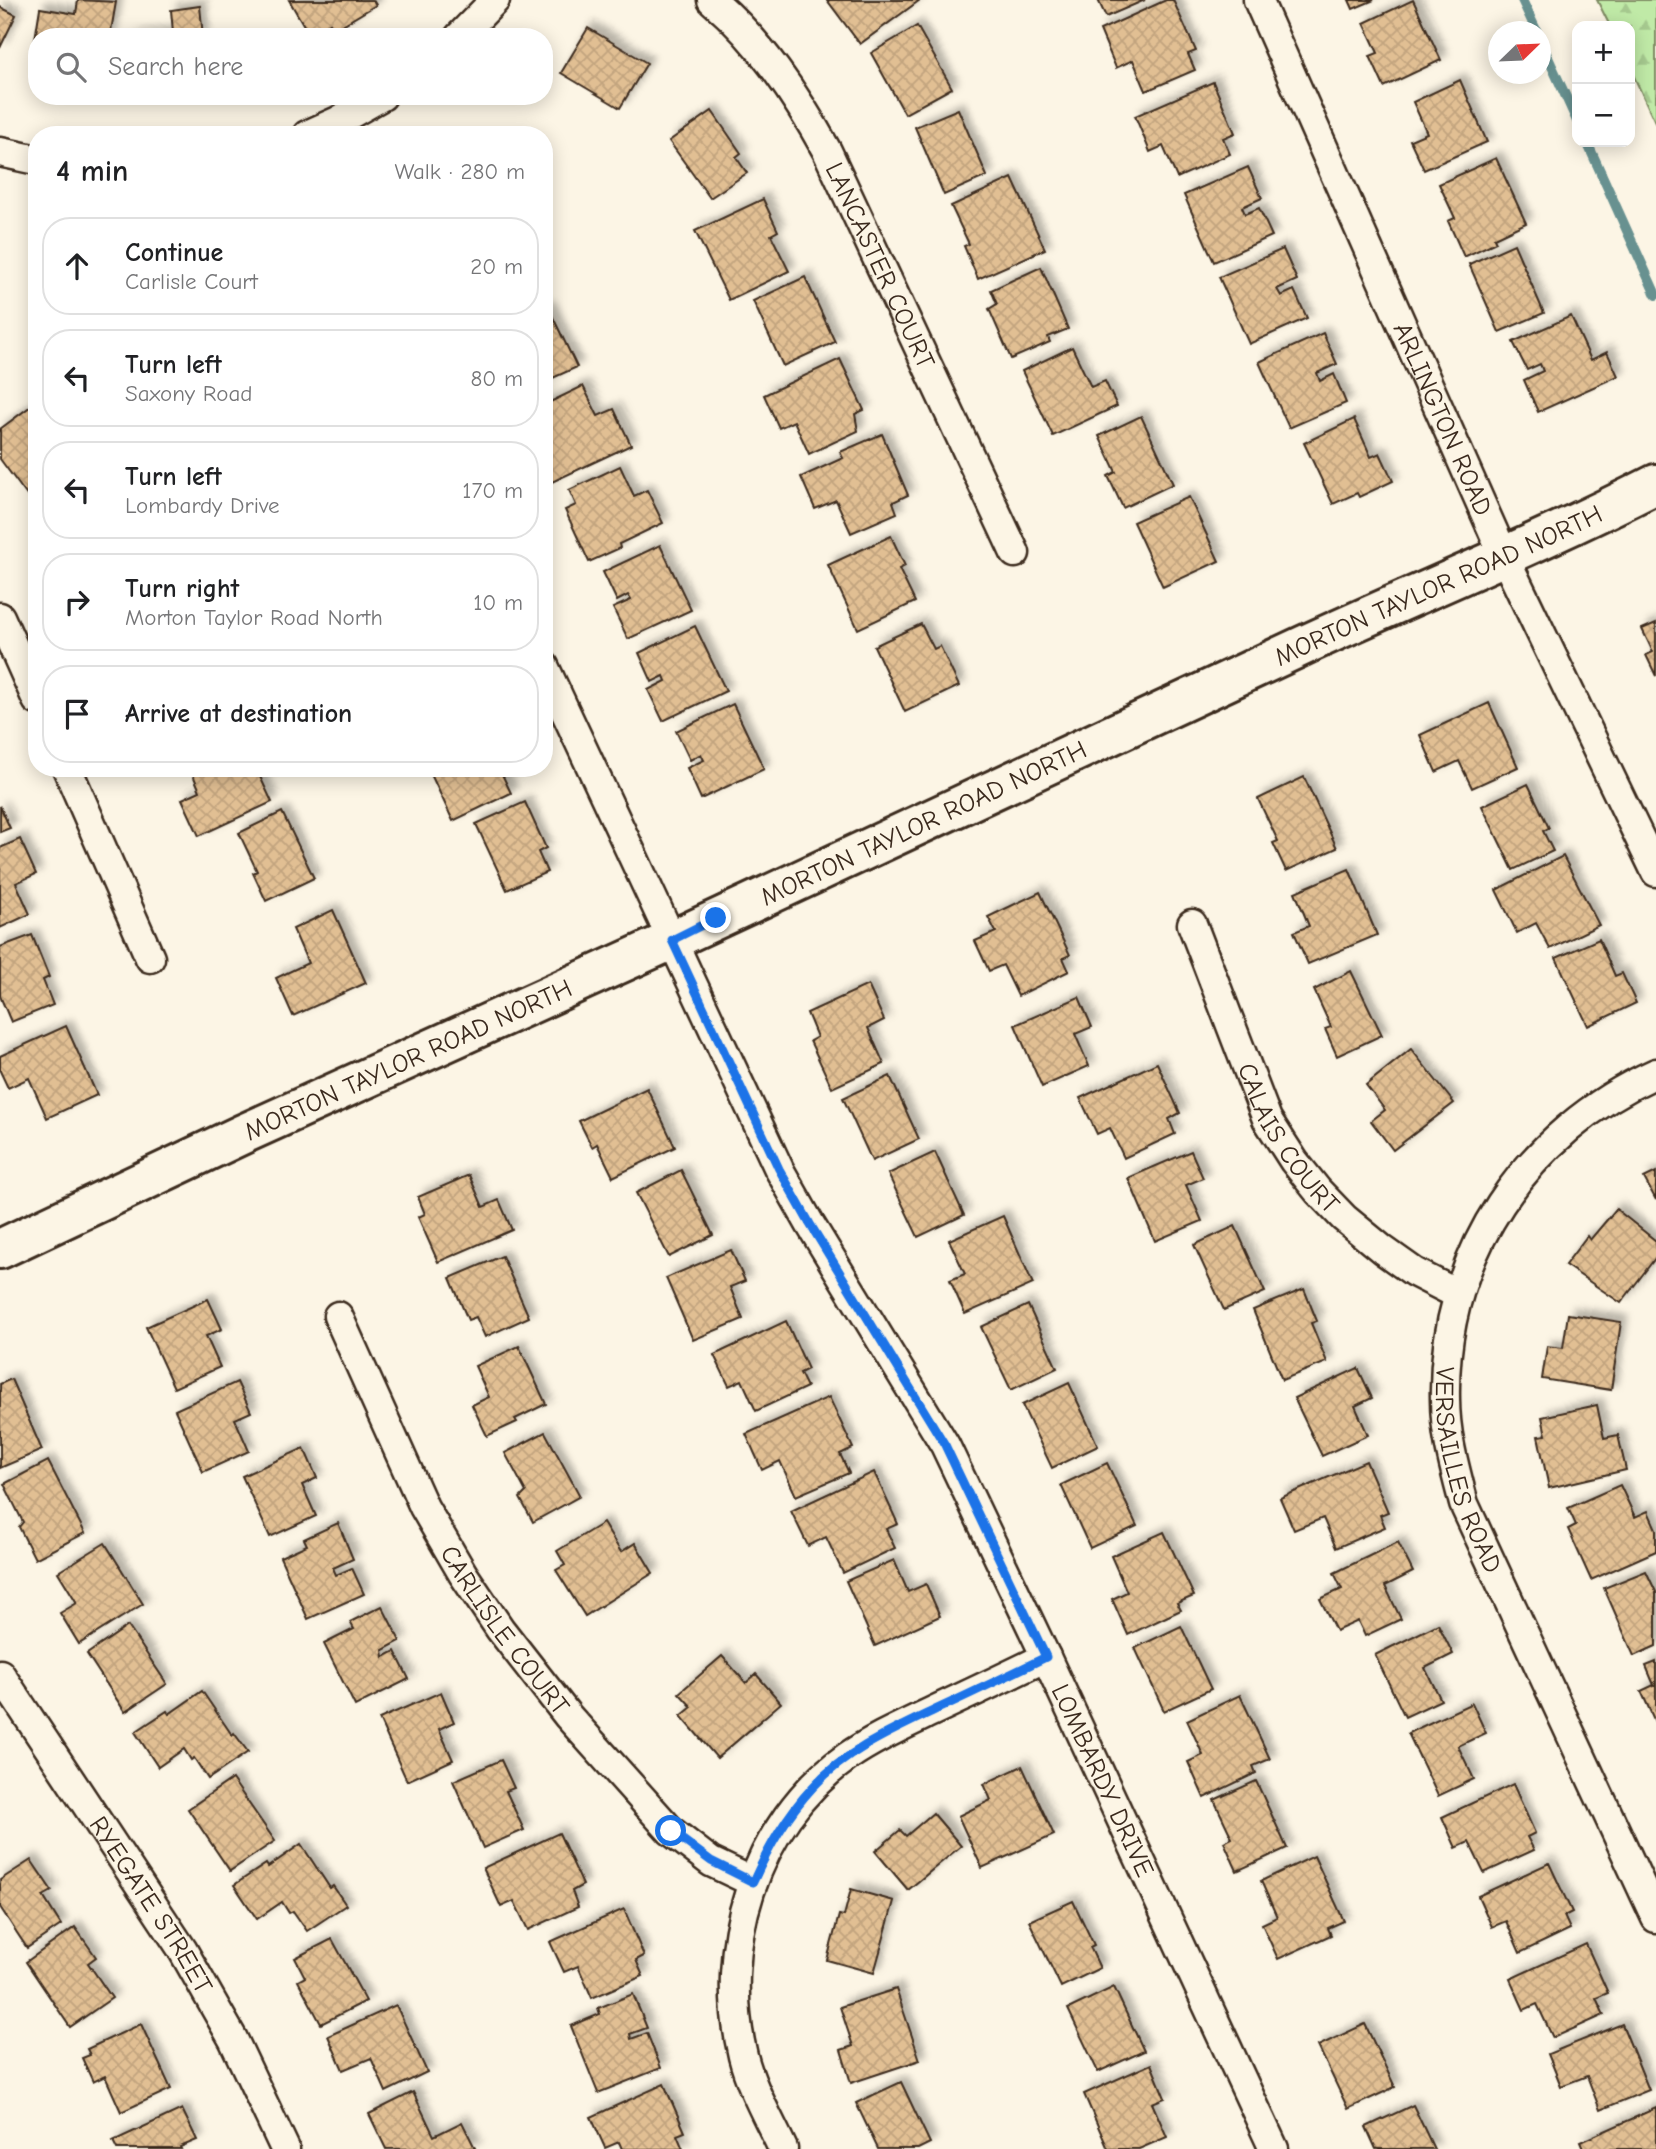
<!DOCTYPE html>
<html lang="en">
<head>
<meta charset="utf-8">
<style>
	:root { --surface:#fff; --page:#f6f6f6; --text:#202124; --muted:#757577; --line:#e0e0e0 }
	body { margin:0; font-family:"Comic Neue",sans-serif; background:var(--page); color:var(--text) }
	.controls { position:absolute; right:21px; top:21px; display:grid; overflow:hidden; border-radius:14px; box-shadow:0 4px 18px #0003 }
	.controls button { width:63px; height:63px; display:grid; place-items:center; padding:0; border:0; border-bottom:2px solid var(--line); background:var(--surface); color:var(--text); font:35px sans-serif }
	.compass { position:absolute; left:1488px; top:21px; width:63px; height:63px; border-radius:50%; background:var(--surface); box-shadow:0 4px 18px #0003; rotate:67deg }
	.stop { position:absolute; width:21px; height:21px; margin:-16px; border:5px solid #1a73e8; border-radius:50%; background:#fff }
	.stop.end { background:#1a73e8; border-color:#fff; box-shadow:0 2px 7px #0008 }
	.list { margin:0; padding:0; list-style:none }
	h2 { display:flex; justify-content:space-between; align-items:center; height:91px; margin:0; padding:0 28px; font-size:30px }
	h2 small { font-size:23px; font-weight:400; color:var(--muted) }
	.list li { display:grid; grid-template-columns:46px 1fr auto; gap:21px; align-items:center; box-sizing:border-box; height:98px; margin:0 14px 14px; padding:0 14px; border:2px solid var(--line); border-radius:28px }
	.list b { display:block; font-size:26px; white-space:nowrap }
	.list p { margin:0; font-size:23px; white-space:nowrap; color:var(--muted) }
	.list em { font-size:23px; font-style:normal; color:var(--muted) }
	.icon { flex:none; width:38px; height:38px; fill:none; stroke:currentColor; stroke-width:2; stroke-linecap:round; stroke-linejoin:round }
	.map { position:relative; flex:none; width:1656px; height:2149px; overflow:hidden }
	.search { position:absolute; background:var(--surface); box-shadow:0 4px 18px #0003; left:28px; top:28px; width:525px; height:77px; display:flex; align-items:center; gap:18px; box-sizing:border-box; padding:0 24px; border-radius:28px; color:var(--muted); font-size:26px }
	.panel { position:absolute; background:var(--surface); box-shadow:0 4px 18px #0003; left:28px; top:126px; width:525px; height:651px; border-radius:28px }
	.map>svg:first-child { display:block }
	.forest { fill:url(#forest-firs); stroke:#7e8a62; stroke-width:2 }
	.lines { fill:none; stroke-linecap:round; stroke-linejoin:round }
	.stream { stroke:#679190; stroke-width:10 }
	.building { fill:url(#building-cross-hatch); stroke:#3b2a1e; stroke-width:2; filter:url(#shadow) }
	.street-casing { stroke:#3b2a1e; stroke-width:33 }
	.secondary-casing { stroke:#3b2a1e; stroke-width:44 }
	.street { stroke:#fcf5e5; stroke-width:28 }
	.secondary { stroke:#fcf5e5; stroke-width:38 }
	.route { stroke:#1a73e8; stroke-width:9 }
	.labels { text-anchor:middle; stroke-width:6; stroke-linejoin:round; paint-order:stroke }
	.street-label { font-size:26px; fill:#3b2a1e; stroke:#fcf5e5 }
</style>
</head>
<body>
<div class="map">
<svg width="1656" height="2149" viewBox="0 0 1656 2149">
	<defs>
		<pattern id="forest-firs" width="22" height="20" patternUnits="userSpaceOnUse" patternTransform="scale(1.75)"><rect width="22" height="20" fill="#c0eaa7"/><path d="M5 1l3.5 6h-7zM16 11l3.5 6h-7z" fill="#a6c98f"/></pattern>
		<pattern id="building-cross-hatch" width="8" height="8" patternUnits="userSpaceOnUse" patternTransform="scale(1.75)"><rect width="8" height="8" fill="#e1bf93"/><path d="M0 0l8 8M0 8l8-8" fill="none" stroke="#c2a47e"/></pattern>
		<filter id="shadow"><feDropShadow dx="6" dy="-6" stdDeviation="3.5" flood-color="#0004"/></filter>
	</defs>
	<rect width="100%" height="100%" fill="#fcf5e5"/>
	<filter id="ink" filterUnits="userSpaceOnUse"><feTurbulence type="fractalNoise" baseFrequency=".0143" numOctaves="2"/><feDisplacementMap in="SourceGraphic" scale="14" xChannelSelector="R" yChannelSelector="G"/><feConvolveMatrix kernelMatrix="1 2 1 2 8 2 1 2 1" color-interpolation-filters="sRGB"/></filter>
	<g filter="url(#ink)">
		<polygon class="forest" points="1597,0 1656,0 1656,124 1630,68 1630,26 1610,26"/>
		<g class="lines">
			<g class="stream">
				<polyline points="1522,0 1537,32"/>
				<polyline points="1540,40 1577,121"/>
				<polyline points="1587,142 1656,295"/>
			</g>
		</g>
		<g class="building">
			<polygon points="78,0 116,2 110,37 37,37 37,64 31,64 40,8 76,14"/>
			<polygon points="289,0 373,0 376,5 334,30 330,23 310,36"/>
			<polygon points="827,0 920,0 860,44"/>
			<polygon points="1098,0 1145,0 1106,17"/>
			<polygon points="1166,0 1173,0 1196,51 1188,54 1195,70 1146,91 1133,60 1116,68 1100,30"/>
			<polygon points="1349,0 1374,0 1353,9"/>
			<polygon points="1413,0 1441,60 1384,87 1370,56 1378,53 1364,23"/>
			<polygon points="200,6 203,37 131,37 173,32 171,10"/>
			<polygon points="0,7 16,15 0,48"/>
			<polygon points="917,26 952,88 905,114 871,53"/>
			<polygon points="588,28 647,63 620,108 561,73"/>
			<polygon points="1460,80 1487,142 1424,170 1410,140 1427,133 1413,102"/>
			<polygon points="1213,82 1235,133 1223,138 1230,154 1177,178 1163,146 1150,152 1135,116"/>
			<polygon points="958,109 987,176 944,195 915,127"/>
			<polygon points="712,111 741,153 736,157 747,173 710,198 669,141"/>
			<polygon points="1496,158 1526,223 1494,238 1496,242 1464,257 1448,221 1455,218 1439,184"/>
			<polygon points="1248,167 1262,198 1242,207 1245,214 1259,208 1272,236 1214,262 1184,195"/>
			<polygon points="1012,178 1045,249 978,279 964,246 969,244 951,206"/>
			<polygon points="763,199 778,231 771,235 789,271 729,300 695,231"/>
			<polygon points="1514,244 1544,313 1499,332 1469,264"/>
			<polygon points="1283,249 1297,280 1277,289 1281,296 1294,290 1307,318 1249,344 1219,277"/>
			<polygon points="1041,267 1068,329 1048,337 1050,342 1011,359 989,309 997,304 991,290"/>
			<polygon points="805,277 835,342 783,366 753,301"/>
			<polygon points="548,307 577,367 544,382 544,309"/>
			<polygon points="1571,316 1591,360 1607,352 1618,376 1538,412 1524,380 1543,371 1540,364 1527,370 1513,342"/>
			<polygon points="1323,333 1337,364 1317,373 1320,381 1334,374 1346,403 1289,428 1259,362"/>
			<polygon points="1072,347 1091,387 1105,381 1117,406 1053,436 1022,371"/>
			<polygon points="840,359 864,410 855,414 858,431 809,454 794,421 779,428 764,395"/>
			<polygon points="583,386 598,416 614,409 631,445 552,482 544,465 544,405"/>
			<polygon points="31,406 37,414 37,497 31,501 0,459 0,429"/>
			<polygon points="1141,416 1173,484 1123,508 1108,476 1116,472 1099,436"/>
			<polygon points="1354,419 1371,457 1380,453 1393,481 1359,497 1357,493 1333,504 1304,443"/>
			<polygon points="882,434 908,495 893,502 897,513 851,533 836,500 815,509 801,477 843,458 840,452"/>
			<polygon points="620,466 634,496 647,490 663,523 619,544 620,548 589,562 565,510 576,505 569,490"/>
			<polygon points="1189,497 1219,561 1163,587 1133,522"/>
			<polygon points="891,536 905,566 899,569 915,602 858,629 828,565"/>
			<polygon points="660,545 691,610 628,639 613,608 631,600 628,595 617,601 603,572"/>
			<polygon points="1656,623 1656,676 1646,655 1653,652 1642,629"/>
			<polygon points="921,624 934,649 940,646 959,686 905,712 874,646"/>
			<polygon points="695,626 726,691 663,721 648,690 666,681 664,676 652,682 639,653"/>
			<polygon points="1489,703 1518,767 1472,788 1459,761 1436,772 1420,735"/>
			<polygon points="733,704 764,769 701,799 687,768 704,760 701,754 690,760 676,731"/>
			<polygon points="190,768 256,768 272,802 199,836 182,799 200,791"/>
			<polygon points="428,768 499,768 511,793 453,821"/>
			<polygon points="1304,777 1337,848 1286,871 1273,843 1278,841 1258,799"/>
			<polygon points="1528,784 1549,828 1543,831 1553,851 1513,870 1482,806"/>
			<polygon points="525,802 546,848 538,852 547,872 507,890 476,824"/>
			<polygon points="0,806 10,828 0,832"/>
			<polygon points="282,812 314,878 266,901 253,873 257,871 239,833"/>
			<polygon points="20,839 36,874 16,883 30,914 0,928 0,848"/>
			<polygon points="1563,856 1599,925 1550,949 1536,923 1517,933 1496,890"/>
			<polygon points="1349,869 1377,935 1308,964 1294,932 1309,926 1295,892"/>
			<polygon points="1040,892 1070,955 1063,958 1069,971 1018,996 1003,965 989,971 975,941 996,932 988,917"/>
			<polygon points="333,910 366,983 293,1016 276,978 308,963 293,929"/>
			<polygon points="32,935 49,977 43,980 53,1005 11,1022 0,996 0,947"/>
			<polygon points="1599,939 1615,976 1622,973 1636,1003 1588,1026 1556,958"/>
			<polygon points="1351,971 1382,1035 1337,1056 1325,1029 1331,1027 1314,990"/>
			<polygon points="868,985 884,1020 868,1028 884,1064 832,1088 810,1041 817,1037 807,1013"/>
			<polygon points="1079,997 1092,1027 1075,1034 1089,1066 1042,1087 1015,1025"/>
			<polygon points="66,1026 97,1095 47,1118 29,1078 8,1088 0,1071 0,1056"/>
			<polygon points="1411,1049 1454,1103 1393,1150 1371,1121 1385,1110 1366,1085"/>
			<polygon points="1157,1063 1180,1113 1169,1119 1175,1134 1124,1158 1110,1128 1097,1134 1080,1098"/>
			<polygon points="890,1076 919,1139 872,1161 843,1098"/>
			<polygon points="647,1088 675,1147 613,1177 597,1144 592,1147 579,1121"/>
			<polygon points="1191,1151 1203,1178 1186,1185 1202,1221 1155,1241 1128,1178"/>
			<polygon points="935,1152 964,1215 918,1237 888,1174"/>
			<polygon points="681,1170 713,1235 669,1257 636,1193"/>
			<polygon points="1656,1172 1656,1200 1644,1178"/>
			<polygon points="469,1175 483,1207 499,1200 512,1230 438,1262 418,1217 425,1214 418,1197"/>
			<polygon points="1616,1209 1656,1241 1656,1257 1621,1303 1565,1265 1587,1236 1590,1240"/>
			<polygon points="1003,1216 1033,1284 965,1314 950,1280 965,1274 949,1240"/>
			<polygon points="1235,1226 1265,1292 1224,1310 1194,1245"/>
			<polygon points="731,1250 745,1281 730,1287 743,1319 693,1340 666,1278"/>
			<polygon points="502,1256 529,1317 485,1337 476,1317 468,1320 450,1278"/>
			<polygon points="1304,1289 1317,1321 1311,1323 1327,1362 1282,1380 1253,1310"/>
			<polygon points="208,1299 222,1329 206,1336 220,1367 174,1388 146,1327"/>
			<polygon points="1028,1305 1057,1368 1011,1390 981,1327"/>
			<polygon points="1568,1314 1621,1322 1611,1390 1542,1379 1547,1346 1563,1348"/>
			<polygon points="786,1321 808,1369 800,1373 807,1387 756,1411 742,1380 729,1386 714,1355"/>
			<polygon points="519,1346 546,1404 515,1419 517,1422 487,1436 472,1405 489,1397 475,1366"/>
			<polygon points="1358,1368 1372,1398 1355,1406 1368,1435 1322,1456 1294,1398"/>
			<polygon points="11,1379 42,1450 0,1468 0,1384"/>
			<polygon points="237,1382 251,1412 235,1419 249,1451 203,1472 175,1410"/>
			<polygon points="1069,1383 1098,1446 1052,1468 1022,1405"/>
			<polygon points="829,1397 853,1448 840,1454 849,1473 796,1496 780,1461 762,1470 746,1434"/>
			<polygon points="1597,1405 1604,1438 1618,1435 1626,1470 1549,1488 1538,1436 1546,1435 1542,1417"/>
			<polygon points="545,1432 580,1496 533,1522 520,1498 526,1492 505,1453"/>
			<polygon points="304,1448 317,1478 302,1485 316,1516 270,1537 242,1476"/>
			<polygon points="48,1461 85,1533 35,1559 19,1527 23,1522 4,1484"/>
			<polygon points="1366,1461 1388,1512 1380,1515 1385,1527 1336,1548 1323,1518 1294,1530 1280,1498"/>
			<polygon points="1107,1463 1137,1526 1090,1548 1061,1485"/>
			<polygon points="874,1472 898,1524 886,1529 895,1548 843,1573 826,1537 808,1546 791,1511"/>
			<polygon points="1620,1485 1635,1517 1648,1511 1656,1529 1656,1551 1591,1580 1568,1529 1576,1525 1568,1508"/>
			<polygon points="338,1523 353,1559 333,1568 336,1575 352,1568 364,1594 308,1619 280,1557 307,1545 304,1539"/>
			<polygon points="603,1523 621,1552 635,1543 653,1573 585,1616 556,1570 565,1565 557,1551"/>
			<polygon points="1164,1532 1194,1596 1177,1603 1181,1610 1128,1635 1112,1599 1127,1592 1111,1556"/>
			<polygon points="1398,1542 1413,1572 1385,1586 1401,1619 1365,1636 1358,1621 1336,1631 1320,1599 1342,1589 1334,1573"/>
			<polygon points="105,1543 143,1604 79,1644 60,1613 77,1603 58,1572"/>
			<polygon points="894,1560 908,1592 926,1584 940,1616 875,1646 846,1581"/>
			<polygon points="1646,1571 1656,1592 1656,1646 1634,1656 1604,1588"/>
			<polygon points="382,1606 400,1641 383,1650 384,1657 395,1651 409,1679 355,1706 324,1644 354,1629 350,1622"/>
			<polygon points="1438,1624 1453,1654 1425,1668 1441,1700 1405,1717 1375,1655"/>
			<polygon points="128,1626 167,1684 125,1712 87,1654"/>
			<polygon points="1181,1626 1211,1689 1164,1711 1135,1648"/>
			<polygon points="722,1656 746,1683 756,1674 781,1703 717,1758 681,1716 692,1707 679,1693"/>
			<polygon points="1656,1662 1656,1724 1641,1691 1654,1685 1646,1666"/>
			<polygon points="202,1691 232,1735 234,1733 248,1752 208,1779 194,1758 191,1760 184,1749 158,1767 135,1732 167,1711 169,1714"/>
			<polygon points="441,1692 454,1722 439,1729 453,1760 407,1781 379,1719"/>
			<polygon points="1240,1695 1270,1759 1253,1766 1256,1773 1204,1798 1188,1762 1203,1755 1187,1720"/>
			<polygon points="1472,1703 1486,1733 1458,1746 1474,1779 1438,1796 1408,1733"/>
			<polygon points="501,1760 514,1788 506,1791 524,1830 483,1848 453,1781"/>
			<polygon points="1022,1766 1054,1835 982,1868 958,1816 991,1800 984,1784"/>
			<polygon points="232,1779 275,1841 230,1871 188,1809"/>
			<polygon points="1256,1781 1287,1848 1237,1871 1224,1842 1232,1838 1214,1800"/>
			<polygon points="1513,1784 1535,1833 1527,1837 1534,1850 1484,1873 1469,1842 1456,1848 1442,1817"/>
			<polygon points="933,1813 961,1846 908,1890 875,1851 900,1830 906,1836"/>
			<polygon points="559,1833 583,1885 572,1891 578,1907 528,1930 514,1901 501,1907 483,1868"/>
			<polygon points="301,1844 330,1888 333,1886 346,1905 307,1931 293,1911 289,1913 282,1902 257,1919 234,1885 266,1864 268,1867"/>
			<polygon points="1314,1856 1344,1921 1328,1928 1331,1935 1278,1959 1262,1924 1277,1917 1261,1881"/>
			<polygon points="31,1860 52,1891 43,1896 61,1925 27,1948 0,1907 0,1880"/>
			<polygon points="1549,1863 1572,1912 1564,1916 1570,1929 1520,1953 1506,1921 1492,1927 1478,1896"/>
			<polygon points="851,1889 894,1901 874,1973 827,1960 839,1915 844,1916"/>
			<polygon points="1073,1901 1094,1945 1090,1947 1100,1968 1061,1987 1029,1921"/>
			<polygon points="624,1909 644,1956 636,1960 643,1976 592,1998 578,1966 564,1972 550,1942"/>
			<polygon points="75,1927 96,1957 88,1963 112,1998 70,2027 26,1962"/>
			<polygon points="332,1939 366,2001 321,2024 298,1981 305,1977 295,1958"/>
			<polygon points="1586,1944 1608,1993 1596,1998 1604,2015 1553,2038 1537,2004 1524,2010 1510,1979"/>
			<polygon points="1114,1987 1144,2051 1098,2072 1068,2009"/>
			<polygon points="896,1989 920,2060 851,2083 841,2050 853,2046 840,2007"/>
			<polygon points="633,1994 647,2028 630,2034 631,2039 647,2033 661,2068 598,2093 571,2026 600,2014 598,2008"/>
			<polygon points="396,2005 427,2072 386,2092 371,2058 343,2070 328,2036"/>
			<polygon points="141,2024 171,2089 121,2112 105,2076 93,2082 82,2058 90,2055 87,2049"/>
			<polygon points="1365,2024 1395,2087 1348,2109 1318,2046"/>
			<polygon points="1622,2024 1649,2090 1600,2110 1587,2076 1561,2086 1548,2054"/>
			<polygon points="1151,2064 1165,2098 1152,2103 1167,2137 1139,2149 1108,2149 1084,2094"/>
			<polygon points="901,2082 930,2143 918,2149 878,2149 856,2103"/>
			<polygon points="664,2084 685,2132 677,2135 683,2149 622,2149 619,2142 605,2148 591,2117"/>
			<polygon points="413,2092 434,2136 462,2122 475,2148 386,2149 369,2114"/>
			<polygon points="1413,2105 1434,2149 1376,2149 1366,2127"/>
			<polygon points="1656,2108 1656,2149 1583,2149 1580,2142"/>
			<polygon points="182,2109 197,2140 180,2147 181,2149 117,2149 113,2141"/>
		</g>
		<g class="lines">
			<g class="street-casing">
				<g id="street">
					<path id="s1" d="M712 0C761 42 796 95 827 151L1015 553"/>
					<path id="s2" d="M1258 0 1505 558 1656 872"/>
					<polyline points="459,37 495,0"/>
					<polyline points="307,135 338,121 382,96"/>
					<polyline points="0,152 37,160"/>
					<polyline points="0,617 37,700"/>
					<path id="s3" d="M544 666 779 1169 810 1224 945 1445 1046 1657 1274 2149"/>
					<polyline points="67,768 150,958"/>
					<path id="s4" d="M1192 924 1267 1119 1294 1161 1318 1191 1344 1218 1383 1250 1414 1272 1457 1294"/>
					<path id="s5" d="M1656 1073C1526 1132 1442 1255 1445 1399 1445 1435 1455 1469 1464 1504L1656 1918"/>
					<path id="s6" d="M338 1316 424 1507 463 1574 500 1629 568 1716 671 1831 711 1862 753 1882"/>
					<path id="s7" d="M0 1674 182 1949 233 2039 285 2149"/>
					<path d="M783 2149C769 2119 751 2088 743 2056 717 1948 753 1824 847 1757 873 1739 902 1726 931 1712 969 1694 1008 1676 1046 1657"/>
				</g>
			</g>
			<g class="secondary-casing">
				<g id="secondary">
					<path id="s8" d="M0 1249 243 1134 672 940 1298 648C1417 593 1539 544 1656 484"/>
				</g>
			</g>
			<use href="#street" class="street"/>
			<use href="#secondary" class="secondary"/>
		</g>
	</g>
	<g class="lines" filter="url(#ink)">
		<path class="route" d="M671 1831 711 1861 753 1882C769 1847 786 1816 813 1787 846 1751 891 1731 935 1710 972 1693 1009 1675 1046 1657L945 1445 810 1224 779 1169 672 940 716 918"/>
	</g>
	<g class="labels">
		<g class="street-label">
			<text dy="9" stroke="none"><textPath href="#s1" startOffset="317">LANCASTER COURT</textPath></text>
			<text dy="9" stroke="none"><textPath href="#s2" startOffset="458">ARLINGTON ROAD</textPath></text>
			<text dy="9" stroke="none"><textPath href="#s8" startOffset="1584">MORTON TAYLOR ROAD NORTH</textPath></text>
			<text dy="9" stroke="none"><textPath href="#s8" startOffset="1017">MORTON TAYLOR ROAD NORTH</textPath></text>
			<text dy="9" stroke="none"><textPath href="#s8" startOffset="450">MORTON TAYLOR ROAD NORTH</textPath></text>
			<text dy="9" stroke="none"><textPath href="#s4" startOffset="236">CALAIS COURT</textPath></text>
			<text dy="9" stroke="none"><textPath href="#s5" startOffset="486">VERSAILLES ROAD</textPath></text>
			<text dy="9" stroke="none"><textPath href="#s6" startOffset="357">CARLISLE COURT</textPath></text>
			<text dy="9" stroke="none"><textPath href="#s3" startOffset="1248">LOMBARDY DRIVE</textPath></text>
			<text dy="9" stroke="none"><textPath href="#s7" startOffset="276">RYEGATE STREET</textPath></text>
		</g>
	</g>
</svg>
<div class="controls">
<button>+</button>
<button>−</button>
</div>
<svg class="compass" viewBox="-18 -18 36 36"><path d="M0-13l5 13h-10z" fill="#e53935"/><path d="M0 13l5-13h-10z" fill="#757577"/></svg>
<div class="stop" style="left:671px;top:1831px"></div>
<div class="stop end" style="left:716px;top:918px"></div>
<div class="search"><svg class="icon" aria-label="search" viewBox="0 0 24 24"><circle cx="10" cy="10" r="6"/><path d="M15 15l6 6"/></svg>Search here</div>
<section class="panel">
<h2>4 min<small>Walk · 280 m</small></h2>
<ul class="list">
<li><svg class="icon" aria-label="ahead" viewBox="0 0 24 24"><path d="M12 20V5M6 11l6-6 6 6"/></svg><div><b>Continue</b><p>Carlisle Court</p></div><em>20 m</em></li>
<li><svg class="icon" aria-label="left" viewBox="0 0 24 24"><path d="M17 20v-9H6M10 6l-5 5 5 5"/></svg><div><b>Turn left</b><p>Saxony Road</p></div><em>80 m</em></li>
<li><svg class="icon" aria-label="left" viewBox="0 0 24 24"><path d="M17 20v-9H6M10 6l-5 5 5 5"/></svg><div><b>Turn left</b><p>Lombardy Drive</p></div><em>170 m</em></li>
<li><svg class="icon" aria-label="right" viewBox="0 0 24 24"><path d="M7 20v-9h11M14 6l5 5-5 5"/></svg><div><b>Turn right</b><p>Morton Taylor Road North</p></div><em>10 m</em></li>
<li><svg class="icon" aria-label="arrive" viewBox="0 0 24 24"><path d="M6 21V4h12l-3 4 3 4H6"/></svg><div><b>Arrive at destination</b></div></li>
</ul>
</section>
</div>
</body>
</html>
